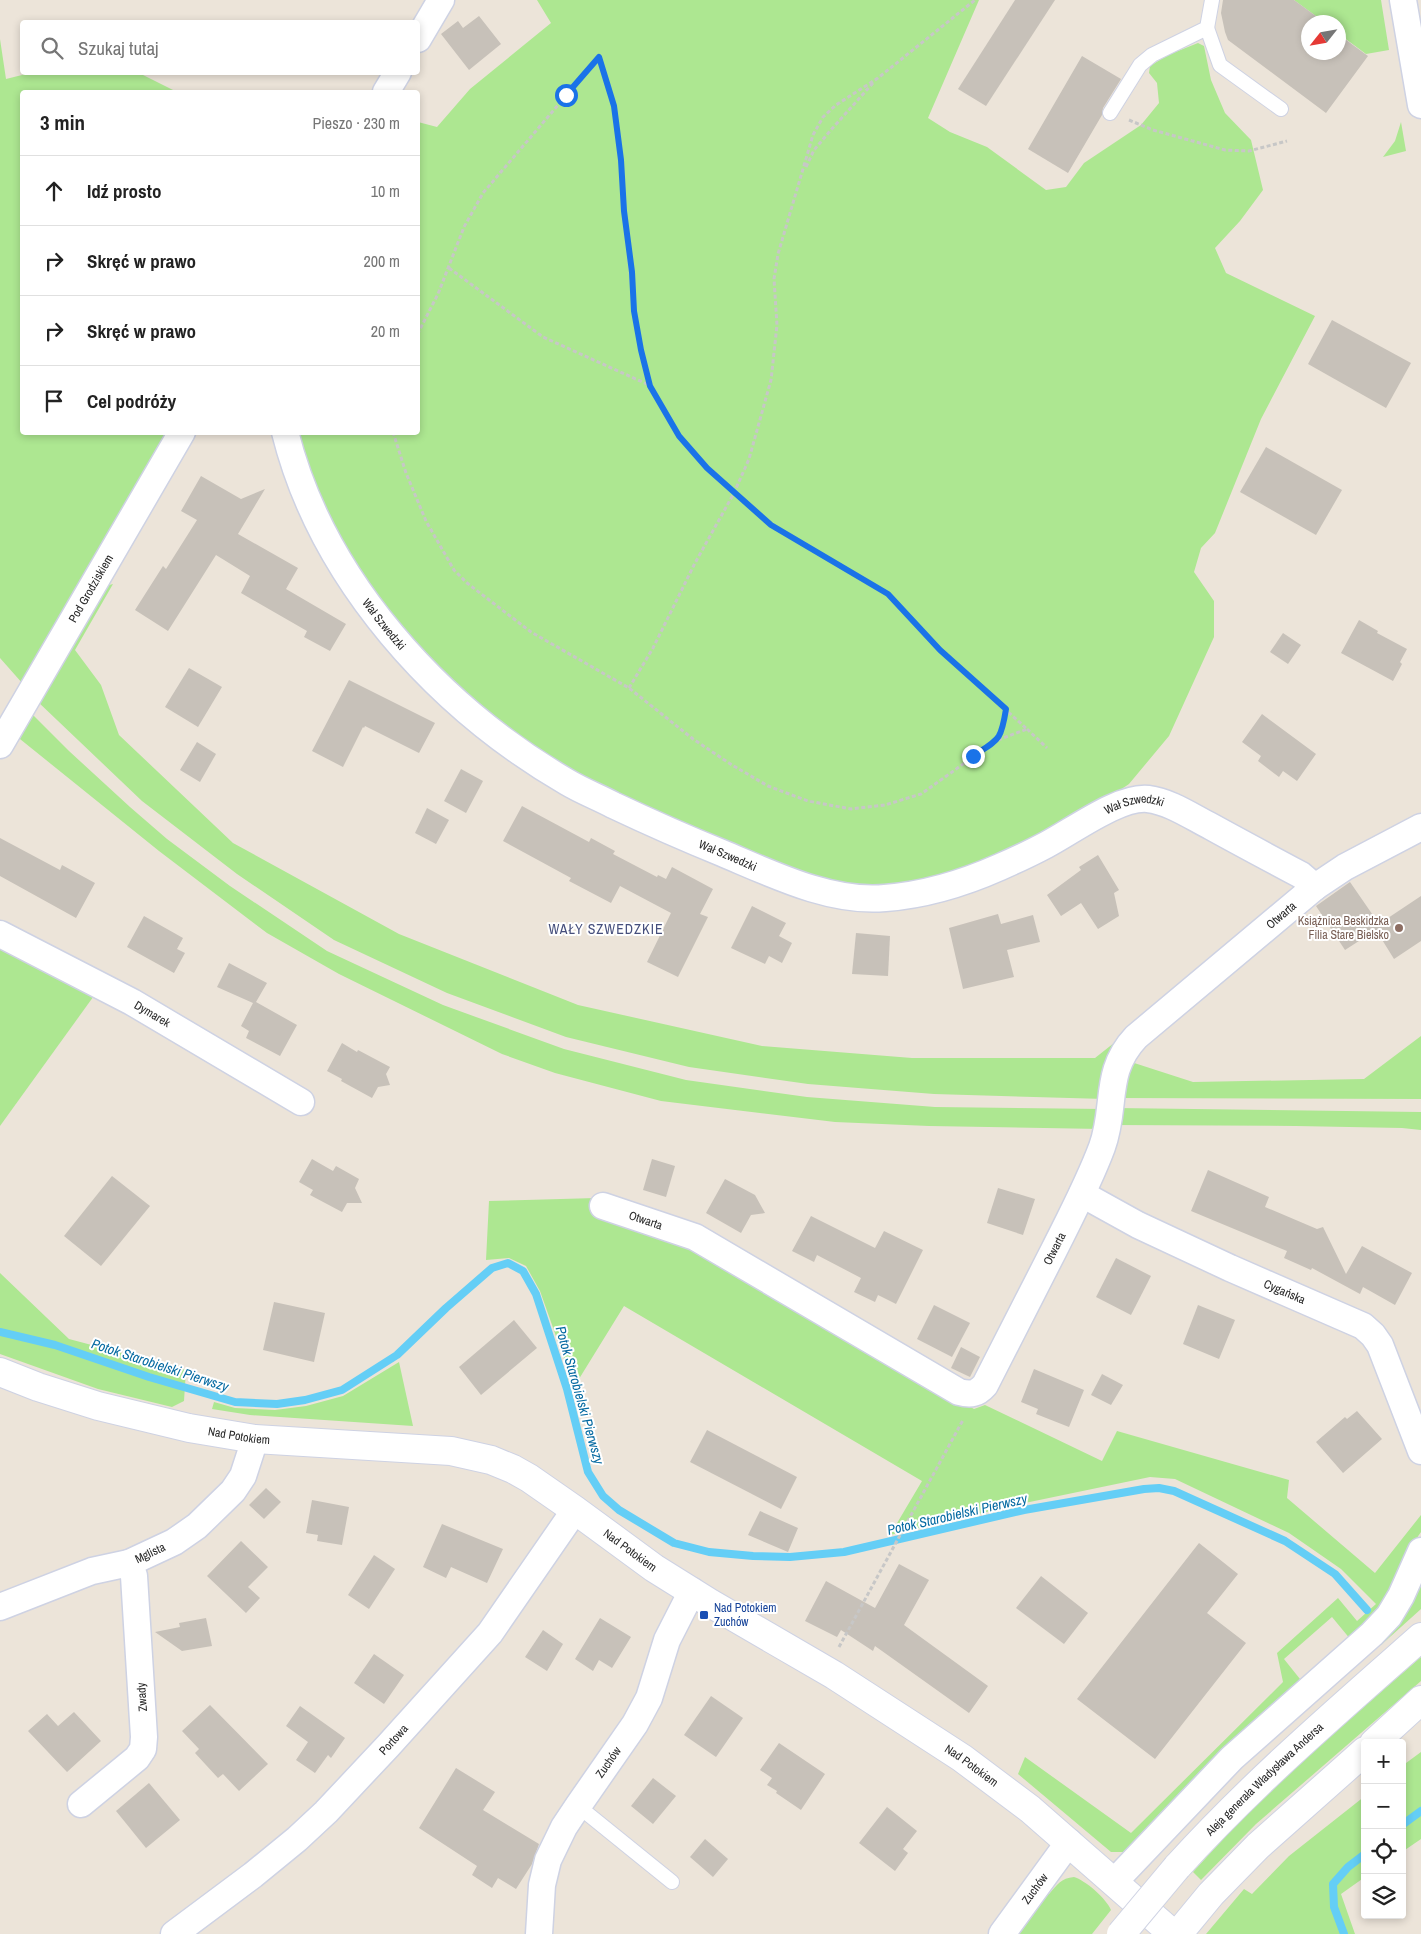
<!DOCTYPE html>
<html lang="pl">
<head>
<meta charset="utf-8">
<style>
	:root { --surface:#fff; --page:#f2f2f2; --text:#222; --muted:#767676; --line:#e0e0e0 }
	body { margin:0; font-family:"Archivo Narrow",sans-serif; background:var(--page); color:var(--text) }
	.controls { position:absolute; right:15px; bottom:15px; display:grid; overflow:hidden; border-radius:5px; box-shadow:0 2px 8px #0003 }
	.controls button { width:45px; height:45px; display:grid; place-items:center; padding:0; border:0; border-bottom:1px solid var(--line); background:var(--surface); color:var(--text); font:25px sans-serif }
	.compass { position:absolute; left:1301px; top:15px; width:45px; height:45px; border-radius:50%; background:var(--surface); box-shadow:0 2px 8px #0003; rotate:239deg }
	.stop { position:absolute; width:15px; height:15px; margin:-11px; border:4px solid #1a73e8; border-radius:50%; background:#fff }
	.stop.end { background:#1a73e8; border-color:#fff; box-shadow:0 1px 5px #0008 }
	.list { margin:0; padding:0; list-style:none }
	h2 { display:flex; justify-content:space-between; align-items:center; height:65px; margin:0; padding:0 20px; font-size:21px }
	h2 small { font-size:16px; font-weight:400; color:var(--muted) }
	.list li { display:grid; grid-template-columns:32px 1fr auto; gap:15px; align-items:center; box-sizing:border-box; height:70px; padding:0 20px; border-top:1px solid var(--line) }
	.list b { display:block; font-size:19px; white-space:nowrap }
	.list em { font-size:16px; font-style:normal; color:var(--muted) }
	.icon { flex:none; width:28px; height:28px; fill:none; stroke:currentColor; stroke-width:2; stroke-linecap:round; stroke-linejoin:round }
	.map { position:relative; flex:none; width:1421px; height:1934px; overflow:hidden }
	.search { position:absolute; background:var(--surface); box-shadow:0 2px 8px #0003; left:20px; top:20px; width:400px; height:55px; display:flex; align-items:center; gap:12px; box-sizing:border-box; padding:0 18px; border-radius:5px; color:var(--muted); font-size:19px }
	.panel { position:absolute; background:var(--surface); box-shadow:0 2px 8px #0003; left:20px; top:90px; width:400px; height:345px; border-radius:5px }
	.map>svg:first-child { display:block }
	.green { fill:#ade791 }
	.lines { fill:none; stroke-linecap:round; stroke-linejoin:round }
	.stream { stroke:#64cef6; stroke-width:8 }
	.building { fill:#c7c1b9 }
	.service-casing { stroke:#ced2e3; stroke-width:16 }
	.minor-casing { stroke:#ced2e3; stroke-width:29 }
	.tertiary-casing { stroke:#ced2e3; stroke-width:30 }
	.secondary-casing { stroke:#ced2e3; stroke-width:30 }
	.path { stroke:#c7c7c7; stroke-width:3; stroke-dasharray:4 2.5; stroke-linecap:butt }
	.service { stroke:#fff; stroke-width:14 }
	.minor { stroke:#fff; stroke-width:26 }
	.tertiary { stroke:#fff; stroke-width:28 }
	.secondary { stroke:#fff; stroke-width:28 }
	.secondary-bridge-casing { stroke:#ced2e3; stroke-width:30; stroke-linecap:butt }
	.secondary-bridge { stroke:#fff; stroke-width:28 }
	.route { stroke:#1a73e8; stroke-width:6 }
	.education-dot { fill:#8d6e63; stroke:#fff; stroke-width:2 }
	.transit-dot { fill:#1a4fb4; stroke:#fff; stroke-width:2 }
	.labels { text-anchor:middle; stroke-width:4; stroke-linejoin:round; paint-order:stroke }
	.street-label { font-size:12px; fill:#282828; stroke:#fff }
	.education-label { font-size:12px; fill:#785e54; stroke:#fff; text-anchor:end }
	.transit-label { font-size:12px; fill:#164399; stroke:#fff; text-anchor:start }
	.neighbourhood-label { font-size:14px; letter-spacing:1px; fill:#464f7c; stroke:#fff }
	.water-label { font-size:14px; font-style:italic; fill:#0469a1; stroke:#fff }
</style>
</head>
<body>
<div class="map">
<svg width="1421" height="1934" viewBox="0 0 1421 1934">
	<rect width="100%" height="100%" fill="#ece4d9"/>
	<g class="green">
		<polygon points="537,0 979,0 928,118 950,132 987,147 1046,190 1066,187 1084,163 1141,125 1159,103 1157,83 1149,73 1150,66 1168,55 1198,43 1204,46 1211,80 1225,113 1251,140 1263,190 1240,221 1215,248 1226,273 1315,316 1261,419 1215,533 1201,548 1194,572 1214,601 1214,637 1169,736 1129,784 1077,819 979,871 854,891 776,868 525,750 406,642 330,530 294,433 418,432 418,122 437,127 470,89 551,23"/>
		<polygon points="1294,0 1381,0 1389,50 1366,54 1339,34 1338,22 1324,22"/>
		<polygon points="0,39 6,79 30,73 139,73 175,91 22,92 22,432 176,433 23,684 0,658"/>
		<polygon points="1401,122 1406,151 1383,157 1395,141"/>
		<polygon points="113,584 75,650 101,685 119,735 233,843 399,934 578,1005 762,1046 912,1058 1095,1058 1119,1039 1105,1099 934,1094 808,1084 689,1067 566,1037 447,993 334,940 237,874 142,801 36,700 98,588"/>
		<polygon points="30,712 69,751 130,807 167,839 230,886 327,951 443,1005 564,1049 686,1080 807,1097 935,1107 1104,1109 1101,1129 929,1126 835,1122 661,1101 555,1073 502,1054 339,974 267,933 159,851 15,735"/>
		<polygon points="0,942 96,993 0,1126"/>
		<polygon points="1421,1036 1421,1099 1118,1098 1128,1061 1193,1082 1364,1079"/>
		<polygon points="1116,1108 1421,1112 1421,1130 1402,1128 1296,1126 1113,1125"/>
		<polygon points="596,1198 693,1244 974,1409 985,1405 1102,1461 1117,1431 1289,1480 1287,1498 1375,1573 1421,1515 1421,1532 1414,1542 1390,1596 1351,1640 1332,1617 1284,1659 1300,1679 1211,1764 1130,1852 1111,1852 1018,1774 1025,1757 1131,1833 1283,1682 1277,1653 1338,1598 1357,1621 1376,1604 1341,1569 1289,1533 1175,1479 1150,1477 1020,1504 890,1535 922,1481 624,1306 574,1387 540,1291 526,1266 509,1258 486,1260 489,1201"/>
		<polygon points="0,1273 69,1339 186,1370 184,1401 172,1407 98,1389 0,1354"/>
		<polygon points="399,1362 413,1426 250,1415 212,1409 214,1402 235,1408 275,1410 306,1406 343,1396"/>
		<polygon points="1421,1571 1421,1609 1381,1645 1378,1644"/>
		<polygon points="1421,1657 1421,1681 1256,1824 1201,1880 1193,1872 1246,1814 1310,1754"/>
		<polygon points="1421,1752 1421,1839 1402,1852 1402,1766"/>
		<polygon points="1365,1796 1365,1877 1341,1894 1355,1934 1206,1934 1244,1889 1252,1894 1289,1856"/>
		<path d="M1074 1877C1085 1880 1107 1899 1111 1910L1092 1934H1014L1044 1891 1049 1894C1057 1885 1061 1878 1074 1877Z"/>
	</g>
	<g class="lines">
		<g class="stream">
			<polyline points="0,1332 55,1345 149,1377 235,1402 277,1404 305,1400 342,1390 397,1355 446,1308 492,1268 508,1263 523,1271 536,1294 567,1389 588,1472 603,1496 619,1510 674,1543 709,1552 753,1556 790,1557 844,1552 1024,1510 1144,1489 1159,1488 1174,1491 1285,1541 1335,1574 1367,1610"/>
			<polyline points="1402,1825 1421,1811"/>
			<polyline points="1344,1934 1334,1907 1333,1884 1348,1867 1365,1854"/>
		</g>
	</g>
	<g class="building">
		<polygon points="1015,0 1055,0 986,106 958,89"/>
		<polygon points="1223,0 1294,0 1324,22 1308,22 1308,52 1338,52 1338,34 1368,56 1326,113 1228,40 1225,32 1221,13"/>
		<polygon points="479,16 501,44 469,70 441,34 458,21 463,28"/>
		<polygon points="1082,56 1121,79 1103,108 1102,115 1068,173 1028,149"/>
		<polygon points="1332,320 1411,363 1386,408 1308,364"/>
		<polygon points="1266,447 1342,490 1316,535 1240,492"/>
		<polygon points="201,476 241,499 265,489 238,534 298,568 286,589 346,624 330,651 304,637 307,631 241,593 250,576 216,555 168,631 135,610 163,566 166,569 197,520 181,511"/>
		<polygon points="1359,620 1378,631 1377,633 1407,649 1400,662 1402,664 1393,681 1341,653"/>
		<polygon points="1283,633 1301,645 1288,664 1270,652"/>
		<polygon points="189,668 222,687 198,727 165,707"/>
		<polygon points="349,680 435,723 419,753 365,726 364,728 363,727 343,767 312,751"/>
		<polygon points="1262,714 1316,754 1297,781 1283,771 1279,777 1258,761 1261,756 1242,742"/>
		<polygon points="197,742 216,754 200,782 180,770"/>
		<polygon points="461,769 483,781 466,813 444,801"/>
		<polygon points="522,806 589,842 591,838 615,851 613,854 657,877 658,875 666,879 672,867 713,889 700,914 708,917 678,977 647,962 671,913 620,886 611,903 569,881 571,878 503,841"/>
		<polygon points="427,808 449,820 436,844 415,833"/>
		<polygon points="0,838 60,870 62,865 95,883 76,918 0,876"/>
		<polygon points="1098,855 1119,890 1114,893 1119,916 1098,929 1081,903 1061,916 1047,895 1081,870 1079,867"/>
		<polygon points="1350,882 1379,924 1421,896 1421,941 1394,959 1376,930 1345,950 1316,906"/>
		<polygon points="752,906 786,923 779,936 792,943 782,963 769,956 765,964 731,948"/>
		<polygon points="998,914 1001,924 1033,915 1040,942 1007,950 1014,977 963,989 949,928"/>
		<polygon points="144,916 183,938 177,949 185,953 174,973 127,947"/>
		<polygon points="856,933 890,936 888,976 852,974"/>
		<polygon points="229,963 267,983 256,1002 297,1025 280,1056 246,1038 249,1031 241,1026 253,1003 217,987"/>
		<polygon points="342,1043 357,1052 358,1050 390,1067 386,1074 390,1085 378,1087 372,1098 341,1081 342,1079 327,1071"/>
		<polygon points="312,1159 333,1171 336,1166 359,1179 355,1188 362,1203 347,1203 342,1212 310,1195 313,1190 299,1182"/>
		<polygon points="652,1159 675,1166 666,1197 643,1190"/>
		<polygon points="1208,1170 1269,1197 1265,1207 1317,1229 1323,1227 1346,1274 1362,1246 1412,1273 1395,1305 1363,1287 1360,1294 1312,1268 1311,1270 1284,1258 1287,1251 1191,1211"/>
		<polygon points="112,1176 150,1206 101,1266 64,1236"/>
		<polygon points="725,1179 755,1195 765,1213 751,1215 741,1233 706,1213"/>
		<polygon points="998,1188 1035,1199 1023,1235 987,1223"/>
		<polygon points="811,1216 875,1248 884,1231 923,1250 896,1304 878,1295 875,1302 854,1292 861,1278 817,1255 814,1262 792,1251"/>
		<polygon points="1116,1258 1151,1276 1131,1315 1096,1297"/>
		<polygon points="274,1302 325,1313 314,1362 263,1350"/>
		<polygon points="934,1305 970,1323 952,1357 917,1339"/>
		<polygon points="1198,1305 1235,1320 1219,1359 1183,1344"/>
		<polygon points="514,1320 537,1348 481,1395 459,1367"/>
		<polygon points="961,1347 980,1357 970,1377 951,1368"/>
		<polygon points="1034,1369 1084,1390 1069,1427 1036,1414 1038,1409 1021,1402"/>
		<polygon points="1102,1374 1123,1385 1111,1405 1091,1395"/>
		<polygon points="1357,1411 1382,1439 1343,1473 1316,1442 1345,1417 1347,1419"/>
		<polygon points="707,1430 797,1477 781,1509 690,1462"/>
		<polygon points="266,1488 281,1502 264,1519 249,1505"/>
		<polygon points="312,1500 349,1507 342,1545 317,1541 318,1535 306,1533"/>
		<polygon points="760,1511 798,1528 788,1552 748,1535"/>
		<polygon points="442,1524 503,1549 487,1583 451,1567 446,1578 423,1567"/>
		<polygon points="241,1541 268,1567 248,1587 260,1598 246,1613 207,1576"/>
		<polygon points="1199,1543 1238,1574 1207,1613 1246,1643 1155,1759 1077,1699"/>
		<polygon points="374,1555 395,1569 369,1609 348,1595"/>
		<polygon points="899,1564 929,1580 904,1625 988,1686 969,1713 875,1646 873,1651 841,1630 837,1637 805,1621 826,1581 875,1608"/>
		<polygon points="1041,1576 1088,1613 1064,1644 1016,1608"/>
		<polygon points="206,1618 212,1646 182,1651 155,1632 180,1627 179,1623"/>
		<polygon points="600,1618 631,1637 612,1668 599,1660 593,1671 575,1659"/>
		<polygon points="543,1630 563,1644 547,1671 525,1657"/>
		<polygon points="374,1654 404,1675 384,1704 354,1683"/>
		<polygon points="711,1696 743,1718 716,1757 684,1735"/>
		<polygon points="210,1705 268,1764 239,1791 223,1774 218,1778 206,1765 195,1753 199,1749 182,1731"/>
		<polygon points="300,1706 345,1738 331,1758 328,1755 315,1773 296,1760 308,1742 286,1726"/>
		<polygon points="74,1712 101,1741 67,1772 28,1731 47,1714 58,1726"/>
		<polygon points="779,1743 825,1774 801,1810 776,1793 777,1791 767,1785 772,1778 760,1770"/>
		<polygon points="456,1768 495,1792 483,1810 539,1844 532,1864 516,1889 498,1878 492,1888 472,1875 477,1866 419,1828"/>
		<polygon points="653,1778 676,1796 653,1824 631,1806"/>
		<polygon points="149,1783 180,1820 146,1848 116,1811"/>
		<polygon points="887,1807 917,1831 903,1849 908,1853 895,1871 859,1843"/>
		<polygon points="705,1839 728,1859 713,1877 690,1857"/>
	</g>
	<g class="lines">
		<g class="service-casing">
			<g id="service">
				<polyline points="1207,28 1220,65 1281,109"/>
				<polyline points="1110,113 1140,65 1152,55 1207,28 1212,0"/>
				<polyline points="578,1806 672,1882"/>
			</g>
		</g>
		<g class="minor-casing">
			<g id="minor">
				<polyline points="1403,0 1421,105"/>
				<polyline points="418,39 441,0"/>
				<polyline points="386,92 398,72"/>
				<path id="s1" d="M285 432C322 580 438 707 567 782 582 791 598 797 613 805 649 822 685 838 722 853 772 874 830 903 885 898 925 895 964 883 1000 867 1016 860 1031 853 1046 845 1073 831 1119 796 1148 799 1171 802 1192 817 1212 827 1241 843 1271 859 1301 875L1315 887"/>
				<path id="s2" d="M0 745 182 432"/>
				<path id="s3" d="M0 934 132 1002 301 1102"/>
				<path id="s4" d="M1082 1194 1138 1225 1230 1268 1363 1326 1373 1335 1380 1345 1421 1451"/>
				<path id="s5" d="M603 1206 695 1237 959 1392C971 1395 977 1394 985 1385 1008 1340 1031 1295 1054 1250 1071 1216 1089 1182 1102 1147 1117 1106 1103 1072 1136 1037L1315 887 1345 867 1421 827"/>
				<path id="s6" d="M0 1607 92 1571 129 1563 174 1542 197 1526 233 1491 243 1476 255 1439"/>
				<polyline points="81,1804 137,1758 143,1749 144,1737 134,1576 129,1563"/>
				<polyline points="1114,1882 1232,1758 1372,1634 1389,1616 1401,1596 1421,1551"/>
				<path id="s7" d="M174 1934 253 1875 297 1839 326 1812 388 1746 490 1633 575 1510"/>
				<path id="s8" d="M539 1934 542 1885 548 1860 564 1827 578 1806 635 1724 649 1698 667 1640 692 1591"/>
				<path id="s9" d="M1002 1934 1069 1842"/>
			</g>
		</g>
		<g class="tertiary-casing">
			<g id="tertiary">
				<path id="s10" d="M0 1372 38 1387 98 1406 189 1428 255 1439 451 1451 491 1460 513 1469 529 1478 575 1510 654 1568 710 1603 834 1675 962 1758 1030 1809 1173 1934"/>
			</g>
		</g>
		<g class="secondary-casing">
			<g id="secondary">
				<polyline points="1374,1743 1421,1700"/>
				<path id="s11" d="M1177 1867C1252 1784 1337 1711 1421 1637"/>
				<polyline points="1178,1934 1211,1894 1258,1846 1365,1751"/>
			</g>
		</g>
		<g class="path">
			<polyline points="1129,120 1153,130 1225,150 1249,151 1287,141"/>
			<polyline points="806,167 814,150 830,131 873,83"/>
			<polyline points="449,268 543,337 649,385"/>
			<polyline points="393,432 406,473 426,521 454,570 467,583 531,632 629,688 693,739 732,765 768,786 808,801 851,809 885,805 921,794 997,740 1003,730 1006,709 940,650 888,594 771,525 707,468 679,436 650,386 641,350 634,311 624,211 621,160 614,106 599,57 483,193 464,227 438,294 418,333"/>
			<polyline points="629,688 653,648 695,563 734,493 749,459 771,380 777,325 774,279 778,254 813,135 823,117 836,105 878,78 975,0"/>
			<polyline points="1027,729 1047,748"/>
			<polyline points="998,740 1027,729 1006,710"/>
			<polyline points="839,1647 963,1420"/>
		</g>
		<use href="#service" class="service"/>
		<use href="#minor" class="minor"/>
		<use href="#tertiary" class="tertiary"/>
		<use href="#secondary" class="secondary"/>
		<g class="secondary-bridge-casing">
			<polyline id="secondary-bridge" points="1121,1934 1177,1867"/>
		</g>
		<use href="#secondary-bridge" class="secondary-bridge"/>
	</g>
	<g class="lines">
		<path class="route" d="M566 95 599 57 614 106 621 160 624 211 632 272 634 311 641 350 650 386 679 436 707 468 771 525 888 594 940 650 1006 709C1001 741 999 739 973 756"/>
	</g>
	<circle class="education-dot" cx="1399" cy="928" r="5"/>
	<rect class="transit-dot" x="699" y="1610" width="10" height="10" rx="2.5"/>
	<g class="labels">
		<g class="street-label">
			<text dy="4" stroke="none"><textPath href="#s2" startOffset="181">Pod Grodziskiem</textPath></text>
			<text dy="4" stroke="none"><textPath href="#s1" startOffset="218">Wał Szwedzki</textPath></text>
			<text dy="4" stroke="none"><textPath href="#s1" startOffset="1072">Wał Szwedzki</textPath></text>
			<text dy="4" stroke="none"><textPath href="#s1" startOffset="638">Wał Szwedzki</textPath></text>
			<text dy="4" stroke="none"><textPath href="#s5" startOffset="1004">Otwarta</textPath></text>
			<text dy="4" stroke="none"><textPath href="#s3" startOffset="172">Dymarek</textPath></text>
			<text dy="4" stroke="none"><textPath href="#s5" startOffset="45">Otwarta</textPath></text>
			<text dy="4" stroke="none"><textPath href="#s5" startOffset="585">Otwarta</textPath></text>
			<text dy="4" stroke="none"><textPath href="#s4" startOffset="225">Cygańska</textPath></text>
			<text dy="4" stroke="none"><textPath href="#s10" startOffset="248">Nad Potokiem</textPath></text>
			<text dy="4" stroke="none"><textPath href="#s10" startOffset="668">Nad Potokiem</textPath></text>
			<text dy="4" stroke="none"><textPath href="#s6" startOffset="160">Mglista</textPath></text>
			<text transform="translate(142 1697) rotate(-94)" y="4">Zwady</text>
			<text dy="4" stroke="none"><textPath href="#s7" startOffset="294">Portowa</textPath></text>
			<text dy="4" stroke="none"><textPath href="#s8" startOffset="190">Zuchów</textPath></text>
			<text dy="4" stroke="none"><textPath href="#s10" startOffset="1072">Nad Potokiem</textPath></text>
			<text dy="4" stroke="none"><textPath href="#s11" startOffset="124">Aleja generała Władysława Andersa</textPath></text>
			<text dy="4" stroke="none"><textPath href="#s9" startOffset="56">Zuchów</textPath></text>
		</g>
		<g class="education-label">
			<text x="1389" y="925">Książnica Beskidzka<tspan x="1389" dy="14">Filia Stare Bielsko</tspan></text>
		</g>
		<g class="transit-label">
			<text x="714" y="1612">Nad Potokiem<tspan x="714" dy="14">Zuchów</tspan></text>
		</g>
		<g class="neighbourhood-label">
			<text x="606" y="934">WAŁY SZWEDZKIE</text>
		</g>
		<g class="water-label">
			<text transform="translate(160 1365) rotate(18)" y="5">Potok Starobielski Pierwszy</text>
			<text transform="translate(580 1395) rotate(74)" y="5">Potok Starobielski Pierwszy</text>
			<text transform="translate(957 1514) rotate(-13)" y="5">Potok Starobielski Pierwszy</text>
		</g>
	</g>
</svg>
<div class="controls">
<button>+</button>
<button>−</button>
<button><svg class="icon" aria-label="locate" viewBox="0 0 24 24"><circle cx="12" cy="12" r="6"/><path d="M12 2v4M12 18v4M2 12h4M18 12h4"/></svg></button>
<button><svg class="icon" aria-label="layers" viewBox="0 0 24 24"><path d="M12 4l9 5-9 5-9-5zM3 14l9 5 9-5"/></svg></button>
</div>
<svg class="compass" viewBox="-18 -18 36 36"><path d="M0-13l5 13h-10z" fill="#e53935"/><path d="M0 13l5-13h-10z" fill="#767676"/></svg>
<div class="stop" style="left:566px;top:95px"></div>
<div class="stop end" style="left:973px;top:756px"></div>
<div class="search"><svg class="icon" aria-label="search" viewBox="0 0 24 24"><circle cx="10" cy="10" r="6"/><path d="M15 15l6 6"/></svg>Szukaj tutaj</div>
<section class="panel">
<h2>3 min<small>Pieszo · 230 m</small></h2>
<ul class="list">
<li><svg class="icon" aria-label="ahead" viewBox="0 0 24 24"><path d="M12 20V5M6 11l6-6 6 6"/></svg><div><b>Idź prosto</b></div><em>10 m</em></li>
<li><svg class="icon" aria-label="right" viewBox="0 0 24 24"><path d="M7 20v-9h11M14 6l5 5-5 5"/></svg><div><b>Skręć w prawo</b></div><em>200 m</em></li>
<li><svg class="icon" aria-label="right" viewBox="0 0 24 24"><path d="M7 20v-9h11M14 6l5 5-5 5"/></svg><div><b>Skręć w prawo</b></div><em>20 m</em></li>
<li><svg class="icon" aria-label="arrive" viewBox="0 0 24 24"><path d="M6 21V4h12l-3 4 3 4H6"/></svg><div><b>Cel podróży</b></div></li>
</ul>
</section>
</div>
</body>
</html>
